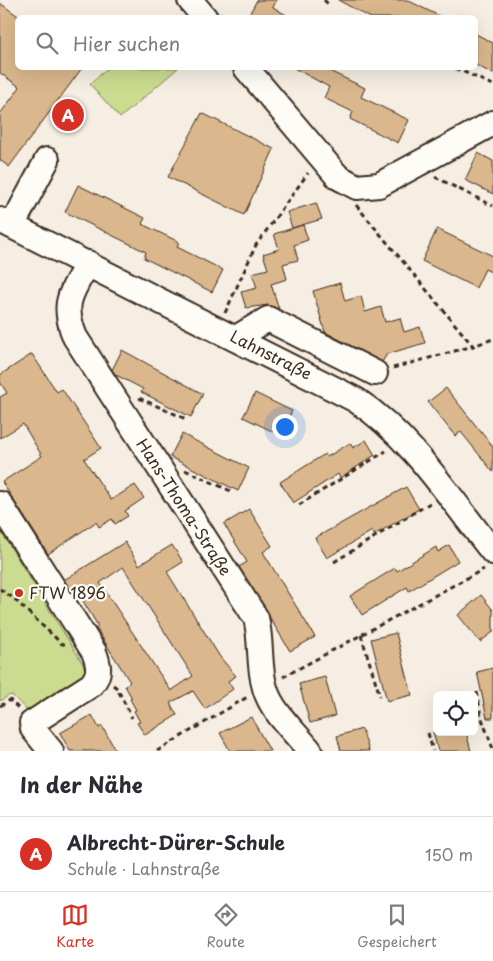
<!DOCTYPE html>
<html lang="de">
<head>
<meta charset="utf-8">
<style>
	:root { --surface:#fff; --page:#f7f7f7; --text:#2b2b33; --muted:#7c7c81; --line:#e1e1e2; --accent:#d93025 }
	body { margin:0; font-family:"Playpen Sans",sans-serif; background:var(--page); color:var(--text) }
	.controls { position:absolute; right:15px; bottom:15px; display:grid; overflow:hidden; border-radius:8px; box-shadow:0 5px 20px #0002 }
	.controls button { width:45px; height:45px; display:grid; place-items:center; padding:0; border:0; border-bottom:1px solid var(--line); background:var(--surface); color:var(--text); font:25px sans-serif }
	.you { position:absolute; left:284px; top:426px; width:18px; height:18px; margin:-12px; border:4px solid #fff; border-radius:50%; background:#1a73e8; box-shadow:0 0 0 8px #1a73e833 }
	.badge { display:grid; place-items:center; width:32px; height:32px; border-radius:50%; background:var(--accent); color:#fff; font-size:16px; font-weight:700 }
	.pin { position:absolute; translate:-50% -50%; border:2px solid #fff; box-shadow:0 1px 5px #0006 }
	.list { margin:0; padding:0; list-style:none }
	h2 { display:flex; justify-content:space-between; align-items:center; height:65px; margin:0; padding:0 20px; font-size:21px }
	h2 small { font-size:16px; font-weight:400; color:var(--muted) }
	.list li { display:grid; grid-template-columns:32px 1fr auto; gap:15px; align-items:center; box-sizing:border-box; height:75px; padding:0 20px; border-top:1px solid var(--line) }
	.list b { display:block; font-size:19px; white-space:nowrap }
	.list p { margin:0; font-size:16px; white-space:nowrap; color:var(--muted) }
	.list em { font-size:16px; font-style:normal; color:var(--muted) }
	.icon { flex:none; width:28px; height:28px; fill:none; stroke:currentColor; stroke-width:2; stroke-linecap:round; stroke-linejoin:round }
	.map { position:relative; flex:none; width:493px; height:751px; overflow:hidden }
	.search { position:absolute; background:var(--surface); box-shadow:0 5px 20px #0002; left:15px; right:15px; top:15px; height:55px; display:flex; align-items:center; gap:12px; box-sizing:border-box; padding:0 18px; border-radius:8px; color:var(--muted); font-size:19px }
	.sheet { height:140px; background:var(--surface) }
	nav { display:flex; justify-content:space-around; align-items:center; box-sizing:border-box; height:70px; border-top:1px solid var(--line); background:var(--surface); font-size:14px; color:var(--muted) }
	nav a { display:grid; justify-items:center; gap:2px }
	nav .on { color:var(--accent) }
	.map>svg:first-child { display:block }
	.green { fill:#cbdc90; stroke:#838357 }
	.building { fill:#dab78c; stroke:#3b2a1e; fill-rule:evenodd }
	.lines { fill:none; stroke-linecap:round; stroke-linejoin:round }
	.minor-casing { stroke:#3b2a1e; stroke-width:28 }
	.path { stroke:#3b2a1e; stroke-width:3; stroke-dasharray:5 4; stroke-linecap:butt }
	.minor { stroke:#fdfcf7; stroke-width:24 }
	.poi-dot { fill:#c8321e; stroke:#fdfcf7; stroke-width:2 }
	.labels { text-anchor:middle; stroke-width:4.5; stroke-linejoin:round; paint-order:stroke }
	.street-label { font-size:16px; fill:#3b2a1e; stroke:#fdfcf7 }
	.poi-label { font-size:16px; fill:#3b2a1e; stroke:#fdfcf7; text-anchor:start }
</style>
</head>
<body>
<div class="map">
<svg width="493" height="751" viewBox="0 0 493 751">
	<rect width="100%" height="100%" fill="#f6eee2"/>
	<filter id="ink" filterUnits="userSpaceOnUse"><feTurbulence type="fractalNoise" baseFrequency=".02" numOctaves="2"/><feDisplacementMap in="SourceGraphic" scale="10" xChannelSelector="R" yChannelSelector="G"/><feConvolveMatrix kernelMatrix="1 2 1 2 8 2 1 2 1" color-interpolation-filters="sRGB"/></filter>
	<g filter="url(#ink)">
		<g class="green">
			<polygon points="108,68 178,68 120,118 90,84"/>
			<polygon points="0,530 83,664 86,674 83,680 30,714 13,696 10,695 0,701"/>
		</g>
		<g class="building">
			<polygon points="257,0 277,0 273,7 291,18 247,18"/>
			<polygon points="338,0 407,0 443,18 371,18"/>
			<polygon points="0,3 18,16 18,68 82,68 9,167 0,160 0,114 20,87 0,73"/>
			<polygon points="476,34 493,43 493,74 476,65"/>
			<polygon points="294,68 323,68 365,88 361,97 409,120 398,143 350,119 353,112 324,98 329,87"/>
			<polygon points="202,113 274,149 244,215 168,177"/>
			<polygon points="478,153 493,161 493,194 465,180"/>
			<polygon points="78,185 145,218 142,224 179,242 177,247 223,270 212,292 144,258 146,252 65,212"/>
			<polygon points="316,203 322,219 292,228 287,212"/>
			<polygon points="303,225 308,240 294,245 298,260 283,264 287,279 271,284 279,309 268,305 246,308 241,292 257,288 252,273 268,269 263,254 279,249 274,234"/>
			<polygon points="437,229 493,256 493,273 485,269 476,288 422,261"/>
			<polygon points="340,283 345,301 361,296 365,312 381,307 385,322 400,318 404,332 420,327 425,343 387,354 382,362 325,332 313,291"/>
			<polygon points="122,350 203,394 191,417 141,392 143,389 116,375 112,370"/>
			<polygon points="32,354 57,392 62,389 101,448 84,459 111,500 135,485 144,498 125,511 128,516 115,524 112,519 99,527 96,522 48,554 2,482 42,456 23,424 0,438 0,397 7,393 0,382 0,375"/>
			<polygon points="446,388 493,447 493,472 461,432 455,436 428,402"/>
			<polygon points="255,393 292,411 280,435 243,417"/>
			<polygon points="182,434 249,468 238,491 170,457"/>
			<polygon points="366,440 375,455 340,478 338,474 293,503 280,482 325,454 327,457 350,443 353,448"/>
			<polygon points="406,487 419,509 374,535 372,531 327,558 315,538"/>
			<polygon points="249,509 272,546 263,552 315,637 290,651 239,567 247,562 224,524"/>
			<path d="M125 542 139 565 172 545 183 562 167 572 220 657 236 676 228 681 233 689 205 709 193 691 170 703 177 715 145 735 137 723 140 722 134 711 136 710 130 699 132 698 125 686 130 682 96 628 98 626 80 596 76 599 64 580ZM123 567 193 676 171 691 100 583Z"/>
			<polygon points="449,545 458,561 409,591 407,587 362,615 350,596 395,568 397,571 436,547 438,552"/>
			<polygon points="481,595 493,610 493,632 480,642 458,615"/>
			<polygon points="396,633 412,695 387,701 371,639"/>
			<polygon points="493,668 493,718 487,718 477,672"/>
			<polygon points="325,677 335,716 310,723 299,684"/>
			<polygon points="92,715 99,728 102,726 116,751 70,751 60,733"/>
			<polygon points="251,717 270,751 230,751 220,733"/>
			<polygon points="362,729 369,751 341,751 337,736"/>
			<polygon points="433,732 466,732 471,751 438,751"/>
		</g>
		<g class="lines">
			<g class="minor-casing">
				<g id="minor">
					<polyline points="190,0 205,18"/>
					<polyline points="246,68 338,177 357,187 379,185 493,123"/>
					<path d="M0 220 356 400C413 438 451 500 493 552"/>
					<polyline points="12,226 47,160"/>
					<path d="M88 263C71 293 61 303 75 337L256 618C262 641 258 666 265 688 271 711 295 732 310 751"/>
					<polyline points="236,338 268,319 375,373"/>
					<path d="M0 504 94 652C99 665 101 674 91 685L32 723 33 729 51 751"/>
				</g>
			</g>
			<g class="path">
				<polyline points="324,0 330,6"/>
				<polyline points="455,68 493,85"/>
				<polyline points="435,177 493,206"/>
				<polyline points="356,205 473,346 493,339"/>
				<polyline points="225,313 256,245 308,173"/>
				<polyline points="393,368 473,346"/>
				<polyline points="139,398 186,419"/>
				<polyline points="185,470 233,492"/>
				<polyline points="299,505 386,451"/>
				<polyline points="334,562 430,503"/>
				<polyline points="0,589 13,598 62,644 65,644"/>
				<polyline points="361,635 380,696"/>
				<polyline points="283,677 484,569"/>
				<polyline points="113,685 117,688 132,718"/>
				<polyline points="477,692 481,716 493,749"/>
				<polyline points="0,706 10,700 19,709"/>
				<polyline points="428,733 433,751"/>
				<polyline points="157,751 249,696"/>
			</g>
			<use href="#minor" class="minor"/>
		</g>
	</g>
	<circle class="poi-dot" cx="19" cy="593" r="5"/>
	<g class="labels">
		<g class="street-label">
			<text transform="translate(271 355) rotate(27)" y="6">Lahnstraße</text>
			<text transform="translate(184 507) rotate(57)" y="6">Hans-Thoma-Straße</text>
		</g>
		<g class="poi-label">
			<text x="29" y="599">FTW 1896</text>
		</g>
	</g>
</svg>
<div class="controls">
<button><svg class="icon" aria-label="locate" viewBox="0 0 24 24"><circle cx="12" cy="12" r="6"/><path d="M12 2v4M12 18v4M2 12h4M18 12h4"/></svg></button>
</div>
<div class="you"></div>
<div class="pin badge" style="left:68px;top:115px">A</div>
<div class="search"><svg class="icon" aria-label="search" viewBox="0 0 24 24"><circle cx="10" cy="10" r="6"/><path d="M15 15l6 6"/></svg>Hier suchen</div>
</div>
<section class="sheet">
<h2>In der Nähe<small></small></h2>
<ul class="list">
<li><span class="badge">A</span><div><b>Albrecht-Dürer-Schule</b><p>Schule · Lahnstraße</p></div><em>150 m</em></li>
</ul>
</section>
<nav>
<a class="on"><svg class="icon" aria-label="map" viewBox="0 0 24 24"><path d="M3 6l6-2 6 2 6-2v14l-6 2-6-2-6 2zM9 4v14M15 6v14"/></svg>Karte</a>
<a><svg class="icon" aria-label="directions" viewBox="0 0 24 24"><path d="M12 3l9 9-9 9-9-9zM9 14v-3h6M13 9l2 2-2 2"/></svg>Route</a>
<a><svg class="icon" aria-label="saved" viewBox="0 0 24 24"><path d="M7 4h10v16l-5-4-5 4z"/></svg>Gespeichert</a>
</nav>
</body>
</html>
